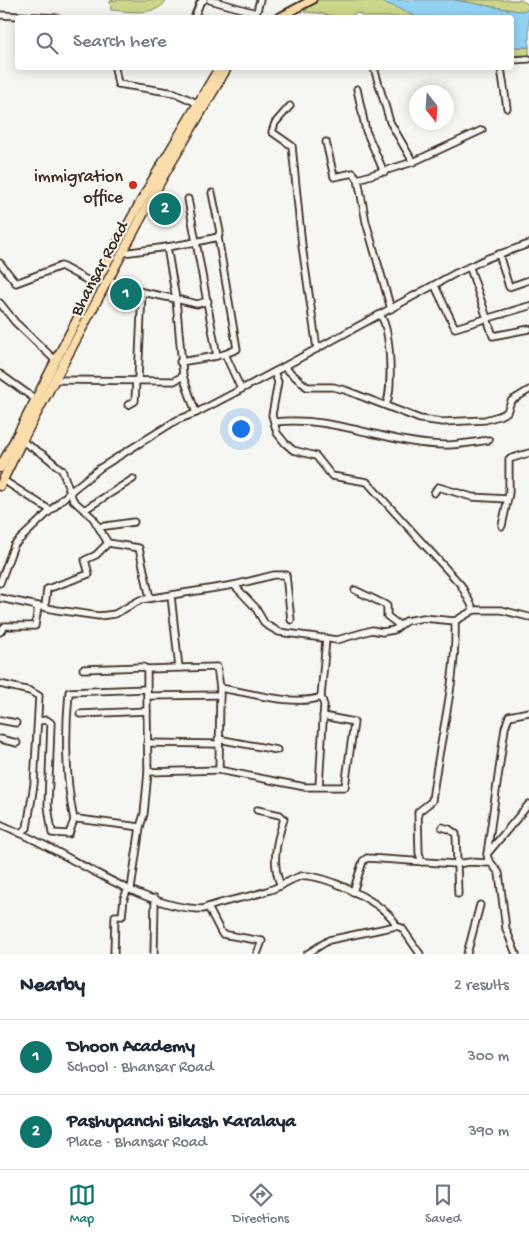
<!DOCTYPE html>
<html lang="en">
<head>
<meta charset="utf-8">
<style>
	:root { --surface:#fff; --page:#f6f6f7; --text:#1f2937; --muted:#747a83; --line:#e0e1e3; --accent:#0f766e }
	body { margin:0; font-family:"Gochi Hand",sans-serif; background:var(--page); color:var(--text) }
	.compass { position:absolute; left:409px; top:85px; width:45px; height:45px; border-radius:50%; background:var(--surface); box-shadow:0 2px 12px #0003; rotate:163deg }
	.you { position:absolute; left:240px; top:428px; width:18px; height:18px; margin:-12px; border:4px solid #fff; border-radius:50%; background:#1a73e8; box-shadow:0 0 0 8px #1a73e833 }
	.badge { display:grid; place-items:center; width:32px; height:32px; border-radius:50%; background:var(--accent); color:#fff; font-size:16px; font-weight:700 }
	.pin { position:absolute; translate:-50% -50%; border:2px solid #fff; box-shadow:0 1px 5px #0006 }
	.list { margin:0; padding:0; list-style:none }
	h2 { display:flex; justify-content:space-between; align-items:center; height:65px; margin:0; padding:0 20px; font-size:21px }
	h2 small { font-size:16px; font-weight:400; color:var(--muted) }
	.list li { display:grid; grid-template-columns:32px 1fr auto; gap:15px; align-items:center; box-sizing:border-box; height:75px; padding:0 20px; border-top:1px solid var(--line) }
	.list b { display:block; font-size:19px; white-space:nowrap }
	.list p { margin:0; font-size:16px; white-space:nowrap; color:var(--muted) }
	.list em { font-size:16px; font-style:normal; color:var(--muted) }
	.icon { flex:none; width:28px; height:28px; fill:none; stroke:currentColor; stroke-width:2; stroke-linecap:round; stroke-linejoin:round }
	.map { position:relative; flex:none; width:529px; height:954px; overflow:hidden }
	.search { position:absolute; background:var(--surface); box-shadow:0 2px 12px #0003; left:15px; right:15px; top:15px; height:55px; display:flex; align-items:center; gap:12px; box-sizing:border-box; padding:0 18px; border-radius:5px; color:var(--muted); font-size:19px }
	.sheet { height:215px; background:var(--surface) }
	nav { display:flex; justify-content:space-around; align-items:center; box-sizing:border-box; height:70px; border-top:1px solid var(--line); background:var(--surface); font-size:14px; color:var(--muted) }
	nav a { display:grid; justify-items:center; gap:2px }
	nav .on { color:var(--accent) }
	.map>svg:first-child { display:block }
	.green { fill:#ccd78b; stroke:#848054 }
	.water { fill:#92d3f4; stroke:#6f8f9e }
	.lines { fill:none; stroke-linecap:round; stroke-linejoin:round }
	.minor-casing { stroke:#3b2a1e; stroke-width:9 }
	.major-casing { stroke:#3b2a1e; stroke-width:11 }
	.highway-casing { stroke:#3b2a1e; stroke-width:11 }
	.minor { stroke:#f6f6f2; stroke-width:5.5 }
	.major { stroke:#faddab; stroke-width:7 }
	.highway { stroke:#faddab; stroke-width:8 }
	.poi-dot { fill:#c8321e; stroke:#f6f6f2; stroke-width:2 }
	.labels { text-anchor:middle; stroke-width:4; stroke-linejoin:round; paint-order:stroke }
	.poi-label { font-size:18px; fill:#3b2a1e; stroke:#f6f6f2; text-anchor:end }
	.street-label { font-size:18px; fill:#3b2a1e; stroke:#f6f6f2 }
</style>
</head>
<body>
<div class="map">
<svg width="529" height="954" viewBox="0 0 529 954">
	<rect width="100%" height="100%" fill="#f6f6f2"/>
	<filter id="ink" filterUnits="userSpaceOnUse"><feTurbulence type="fractalNoise" baseFrequency=".02" numOctaves="2"/><feDisplacementMap in="SourceGraphic" scale="10" xChannelSelector="R" yChannelSelector="G"/><feConvolveMatrix kernelMatrix="1 2 1 2 8 2 1 2 1" color-interpolation-filters="sRGB"/></filter>
	<g filter="url(#ink)">
		<g class="green">
			<path d="M116 0H166C159 17 126 11 111 10L110 1Z"/>
			<polygon points="315,0 375,0 394,6 416,17 363,17 361,14 356,13 349,17 337,17 319,13 304,12"/>
			<polygon points="454,0 521,0 529,5 529,10 518,11"/>
			<rect x="512" y="47" width="17" height="10"/>
		</g>
		<polygon class="water" points="375,0 454,0 518,11 529,10 529,47 512,47 512,18 416,17 394,6"/>
		<g class="lines">
			<g class="minor-casing">
				<g id="minor">
					<polyline points="210,0 256,13"/>
					<polyline points="0,15 57,18"/>
					<polyline points="194,18 200,3 204,0"/>
					<polyline points="255,18 260,0"/>
					<polyline points="512,60 529,59"/>
					<polyline points="115,68 118,84 175,93 197,103"/>
					<polyline points="374,68 390,122 413,162"/>
					<polyline points="501,68 507,108"/>
					<polyline points="357,89 366,131 384,172"/>
					<polyline points="290,106 275,123 272,132 292,146 302,246 317,349"/>
					<polyline points="326,142 334,177 353,173 358,179"/>
					<polyline points="212,193 220,232 218,237"/>
					<polyline points="188,199 196,242 218,237 237,349 225,354"/>
					<polyline points="167,247 196,242 217,356 180,362"/>
					<polyline points="123,253 167,247 176,299 197,304 208,301"/>
					<polyline points="499,254 509,287 529,280"/>
					<polyline points="0,263 16,283 61,266 96,285"/>
					<polyline points="470,268 493,336 529,329"/>
					<polyline points="109,280 142,292 138,380"/>
					<polyline points="435,286 455,328 529,306"/>
					<polyline points="142,292 176,299 183,376"/>
					<polyline points="0,303 15,322 56,361"/>
					<polyline points="391,309 366,222 358,179 413,162 482,130"/>
					<path d="M380 315C391 328 393 389 386 405"/>
					<polyline points="221,355 225,354 241,389"/>
					<polyline points="284,367 307,387 333,387 345,390 420,419 443,422 485,420 499,416 507,412 511,401 529,390"/>
					<polyline points="274,372 278,382 272,415 277,433 285,443 293,450 316,456 332,476 367,482 461,585 474,610"/>
					<polyline points="0,374 35,399"/>
					<polyline points="55,380 174,381 183,376 196,413"/>
					<polyline points="128,405 135,401 136,380"/>
					<path d="M275 422C335 415 388 445 447 445 460 445 475 442 489 440"/>
					<polyline points="20,440 44,455 62,470 73,500 93,518 108,543 139,548 150,598"/>
					<polyline points="3,480 50,510"/>
					<polyline points="434,493 438,487 472,497 507,499"/>
					<polyline points="84,510 133,479"/>
					<polyline points="502,526 509,493 509,459 529,453"/>
					<polyline points="99,527 134,522"/>
					<polyline points="0,583 14,545 70,492 100,468 177,420 196,413 274,372 456,273 488,258 529,244"/>
					<polyline points="234,585 274,575 286,575 291,620"/>
					<polyline points="355,590 384,604 387,606 387,616 399,625"/>
					<polyline points="0,598 57,610 99,616 115,614 140,600 234,585 255,607 265,624 279,632 337,640 372,630 382,632 394,630 406,621 423,618 455,621 474,610 501,610 529,617"/>
					<polyline points="45,607 47,589 89,574 85,560 96,555 108,543"/>
					<polyline points="0,632 5,626 35,626 38,607 34,606"/>
					<polyline points="83,669 143,667 147,669 147,696 220,695"/>
					<polyline points="147,669 179,668"/>
					<polyline points="0,684 30,691 39,696 34,784 27,828 20,833"/>
					<path d="M220 688C248 692 295 707 321 697"/>
					<polyline points="147,711 147,696"/>
					<polyline points="80,714 147,711 148,772 219,770 220,688 217,667 179,668 171,596"/>
					<polyline points="0,720 16,723"/>
					<polyline points="38,721 47,720 51,723 48,806 52,833 69,834 74,820 78,819 140,827 144,814 148,772"/>
					<polyline points="0,739 17,743"/>
					<polyline points="218,739 277,750"/>
					<polyline points="147,743 218,744"/>
					<polyline points="219,770 305,787 345,787 354,722 323,716"/>
					<polyline points="319,786 324,705 321,697 326,639"/>
					<path d="M257 810 280 815 284 819C276 842 271 864 281 886"/>
					<path d="M74 820C65 777 65 735 69 692L147 689"/>
					<path d="M0 824C16 831 33 839 48 847 93 870 152 909 203 909 224 900 248 898 270 890 280 887 291 879 301 876 321 872 392 906 396 926L402 928 420 954"/>
					<polyline points="442,827 449,829 456,834 458,894"/>
					<polyline points="487,854 529,804"/>
					<path d="M422 862 419 853 418 812 432 801C439 741 457 682 455 621"/>
					<polyline points="131,889 140,827"/>
					<polyline points="353,892 363,861 367,858 456,864 470,862 488,863 488,859"/>
					<polyline points="208,907 222,934 262,941 257,954"/>
					<polyline points="114,954 115,916 122,916 124,898 128,889"/>
					<polyline points="154,954 155,898"/>
					<polyline points="307,954 329,940 396,926"/>
					<polyline points="467,954 480,905"/>
					<polyline points="516,954 506,929 499,873 488,859 487,854 505,728 509,716 529,712"/>
				</g>
			</g>
			<g class="major-casing">
				<polyline id="major" points="278,18 312,0"/>
			</g>
			<g class="highway-casing">
				<g id="highway">
					<polyline points="0,468 99,277 156,174 219,68"/>
					<polyline points="0,486 22,441 163,177 227,68"/>
				</g>
			</g>
			<use href="#minor" class="minor"/>
			<use href="#major" class="major"/>
			<use href="#highway" class="highway"/>
		</g>
	</g>
	<circle class="poi-dot" cx="133" cy="185" r="5"/>
	<g class="labels">
		<g class="poi-label">
			<text x="123" y="181">immigration<tspan x="123" dy="21">office</tspan></text>
		</g>
		<g class="street-label">
			<text transform="translate(98 268) rotate(-62)" y="6">Bhansar Road</text>
		</g>
	</g>
</svg>
<svg class="compass" viewBox="-18 -18 36 36"><path d="M0-13l5 13h-10z" fill="#e53935"/><path d="M0 13l5-13h-10z" fill="#747a83"/></svg>
<div class="you"></div>
<div class="pin badge" style="left:126px;top:294px">1</div>
<div class="pin badge" style="left:165px;top:209px">2</div>
<div class="search"><svg class="icon" aria-label="search" viewBox="0 0 24 24"><circle cx="10" cy="10" r="6"/><path d="M15 15l6 6"/></svg>Search here</div>
</div>
<section class="sheet">
<h2>Nearby<small>2 results</small></h2>
<ul class="list">
<li><span class="badge">1</span><div><b>Dhoon Academy</b><p>School · Bhansar Road</p></div><em>300 m</em></li>
<li><span class="badge">2</span><div><b>Pashupanchi Bikash Karalaya</b><p>Place · Bhansar Road</p></div><em>390 m</em></li>
</ul>
</section>
<nav>
<a class="on"><svg class="icon" aria-label="map" viewBox="0 0 24 24"><path d="M3 6l6-2 6 2 6-2v14l-6 2-6-2-6 2zM9 4v14M15 6v14"/></svg>Map</a>
<a><svg class="icon" aria-label="directions" viewBox="0 0 24 24"><path d="M12 3l9 9-9 9-9-9zM9 14v-3h6M13 9l2 2-2 2"/></svg>Directions</a>
<a><svg class="icon" aria-label="saved" viewBox="0 0 24 24"><path d="M7 4h10v16l-5-4-5 4z"/></svg>Saved</a>
</nav>
</body>
</html>
